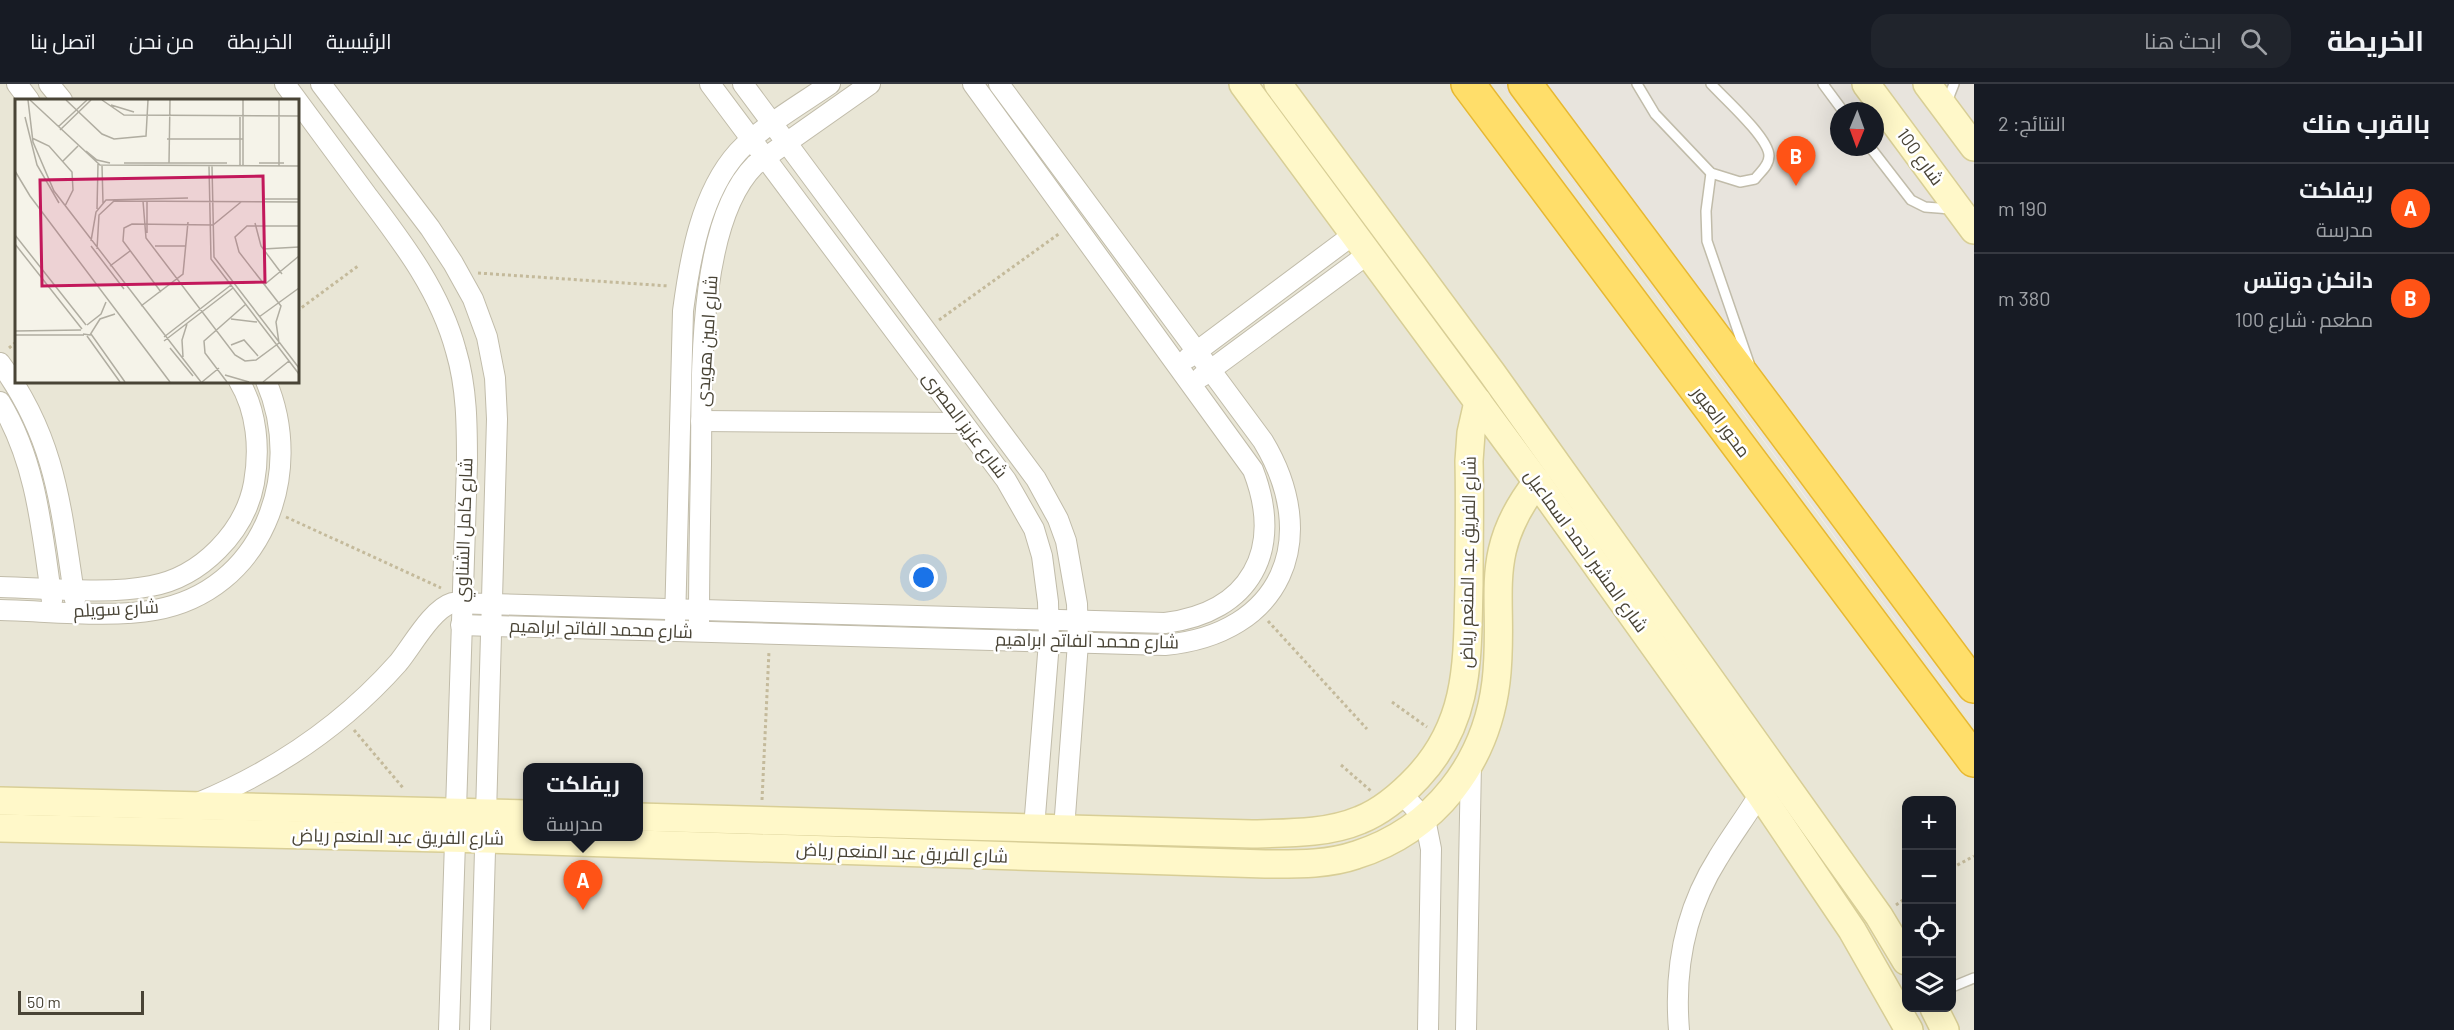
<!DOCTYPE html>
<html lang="ar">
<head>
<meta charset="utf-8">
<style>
	:root { --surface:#171b24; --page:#20242c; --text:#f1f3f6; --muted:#9ea1a6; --line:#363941; --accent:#ff5316 }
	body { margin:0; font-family:Barlow,Cairo,sans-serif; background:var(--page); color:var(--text); direction:rtl }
	.controls { position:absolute; right:18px; bottom:18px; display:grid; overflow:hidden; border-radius:12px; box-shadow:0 6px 24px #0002 }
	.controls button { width:54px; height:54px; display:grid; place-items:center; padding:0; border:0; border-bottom:2px solid var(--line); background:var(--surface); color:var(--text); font:30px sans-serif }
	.compass { position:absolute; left:1830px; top:18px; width:54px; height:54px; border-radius:50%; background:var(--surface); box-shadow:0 6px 24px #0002; rotate:181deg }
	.scale { position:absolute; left:18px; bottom:15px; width:126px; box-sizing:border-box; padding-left:6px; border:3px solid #494436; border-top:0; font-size:16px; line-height:21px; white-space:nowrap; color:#494436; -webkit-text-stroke:4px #fff; paint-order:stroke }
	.you { position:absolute; left:924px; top:494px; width:21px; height:21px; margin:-15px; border:4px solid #fff; border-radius:50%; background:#1a73e8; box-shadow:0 0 0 9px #1a73e833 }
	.badge { display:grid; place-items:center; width:39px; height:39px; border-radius:50%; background:var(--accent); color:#fff; font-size:20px; font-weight:700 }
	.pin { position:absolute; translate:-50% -50px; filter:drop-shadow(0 2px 3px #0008) }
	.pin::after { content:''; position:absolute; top:32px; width:21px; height:18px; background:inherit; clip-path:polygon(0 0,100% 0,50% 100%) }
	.popup { position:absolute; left:523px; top:679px; width:120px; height:78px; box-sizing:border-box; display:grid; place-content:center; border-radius:12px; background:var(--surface); filter:drop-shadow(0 2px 4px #0005); font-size:20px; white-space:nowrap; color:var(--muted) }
	.popup b { font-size:22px; color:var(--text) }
	.popup::after { content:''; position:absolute; left:50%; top:100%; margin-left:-12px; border:12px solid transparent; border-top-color:var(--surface) }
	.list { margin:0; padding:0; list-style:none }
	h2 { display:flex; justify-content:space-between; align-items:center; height:78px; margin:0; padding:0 24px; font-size:26px }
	h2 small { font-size:20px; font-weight:400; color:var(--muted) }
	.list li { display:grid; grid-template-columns:39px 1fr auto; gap:18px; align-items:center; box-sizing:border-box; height:90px; padding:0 24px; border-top:2px solid var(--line) }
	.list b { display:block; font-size:22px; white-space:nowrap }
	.list p { margin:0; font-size:20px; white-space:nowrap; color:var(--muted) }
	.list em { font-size:20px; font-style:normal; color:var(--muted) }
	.icon { flex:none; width:33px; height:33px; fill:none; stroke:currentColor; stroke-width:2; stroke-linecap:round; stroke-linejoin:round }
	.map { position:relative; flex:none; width:1974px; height:946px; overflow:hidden; direction:ltr }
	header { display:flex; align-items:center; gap:36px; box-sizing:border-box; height:84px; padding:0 30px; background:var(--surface); border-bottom:2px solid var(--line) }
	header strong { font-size:28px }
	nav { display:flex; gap:33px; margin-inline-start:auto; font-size:21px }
	.search { width:420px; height:54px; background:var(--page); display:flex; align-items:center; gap:15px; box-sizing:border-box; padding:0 21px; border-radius:18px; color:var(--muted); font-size:22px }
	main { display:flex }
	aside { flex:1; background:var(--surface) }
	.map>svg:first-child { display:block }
	.residential { fill:#e9e6d6; fill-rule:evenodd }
	.industrial { fill:#e8e4dd; fill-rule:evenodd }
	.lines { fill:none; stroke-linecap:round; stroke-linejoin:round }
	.lane-casing { stroke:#c1bcaa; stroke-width:12 }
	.street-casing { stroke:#c1bcaa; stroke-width:22 }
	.secondary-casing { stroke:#d8ce96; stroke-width:30 }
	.highway-casing { stroke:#e7b831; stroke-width:36 }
	.path { stroke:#c4ba9b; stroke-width:3; stroke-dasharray:3 3; stroke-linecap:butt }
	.lane { stroke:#fff; stroke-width:9 }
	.street { stroke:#fff; stroke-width:20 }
	.secondary { stroke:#fff8c9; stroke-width:27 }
	.highway { stroke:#ffde6a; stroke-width:33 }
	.labels { text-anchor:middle; stroke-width:5; stroke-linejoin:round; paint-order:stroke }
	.street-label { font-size:18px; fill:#494436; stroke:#fff }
	.inset-road { fill:none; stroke:#b0ada1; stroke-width:1.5 }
	.view { fill:#c2185b; fill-opacity:0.15; stroke:#c2185b; stroke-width:3 }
	.inset-edge { fill:none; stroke:#494436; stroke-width:3 }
</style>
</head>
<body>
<header>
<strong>الخريطة</strong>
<div class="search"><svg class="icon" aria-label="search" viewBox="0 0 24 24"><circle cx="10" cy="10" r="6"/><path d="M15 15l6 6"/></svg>ابحث هنا</div>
<nav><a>الرئيسية</a><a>الخريطة</a><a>من نحن</a><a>اتصل بنا</a></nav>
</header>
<main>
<aside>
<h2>بالقرب منك<small>النتائج: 2</small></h2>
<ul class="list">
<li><span class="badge">A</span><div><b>ريفلكت</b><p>مدرسة</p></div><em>190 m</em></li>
<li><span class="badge">B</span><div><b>دانكن دونتس</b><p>مطعم · شارع 100</p></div><em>380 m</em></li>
</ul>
</aside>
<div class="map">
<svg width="1974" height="946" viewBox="0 0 1974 946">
	<rect width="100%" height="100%" fill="#f5f3e9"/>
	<path class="residential" d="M0 0H1500L1974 642V946H0ZM16 16H297V297H16ZM528 684H638V752H528ZM1906 716H1952V924H1906Z"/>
	<path class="industrial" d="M1500 0H1974V642L1822 435ZM1839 27H1875V63H1839Z"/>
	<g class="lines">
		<g class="lane-casing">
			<g id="lane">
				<path d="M1637 0 1655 30 1711 89 1740 98 1755 95C1760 88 1769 82 1769 72 1769 54 1724 14 1711 0"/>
				<polyline points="1823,0 1843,27"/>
				<polyline points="1946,20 1954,0"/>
				<polyline points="1870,63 1911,116 1925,123 1951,125"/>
				<polyline points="1711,89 1706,127 1707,157 1749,279"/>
				<polyline points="1952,903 1974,894"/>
			</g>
		</g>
		<g class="street-casing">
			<g id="street">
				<polyline points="17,0 29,16"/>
				<polyline points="49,0 62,16"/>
				<path d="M285 0C312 37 339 73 366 110 403 159 440 207 456 267 467 304 467 342 467 380L449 946"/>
				<polyline points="321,0 430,144 453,179 473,215 487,253 495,294 497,335 480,946"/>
				<polyline points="710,0 1006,396 1034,445 1042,472 1048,518 1049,558 1034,744"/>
				<polyline points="743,0 1036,395 1058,435 1066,457 1077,520 1078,559 1064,745"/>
				<polyline points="1188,274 1354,150"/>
				<path d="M0 279C57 356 61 426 75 516"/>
				<polyline points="1201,293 1368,170"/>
				<path d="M0 318C37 379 42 448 52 517"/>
				<polyline points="701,337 963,339"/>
				<path d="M0 503C46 504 106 511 151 502 201 493 245 448 254 399 260 365 257 327 239 297"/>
				<path d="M0 526C46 527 112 534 155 526 262 507 306 390 266 297"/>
				<path d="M675 539 683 227C690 174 701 109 738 68 761 43 801 20 830 0"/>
				<path d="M699 539C699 486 700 433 701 380 702 300 696 140 755 81L870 0"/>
				<path d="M461 541 1165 561C1282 550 1322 455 1263 357L999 0"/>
				<polyline points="1402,710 1425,735 1431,765 1428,946"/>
				<path d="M198 719C275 687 342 642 398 579 412 562 432 525 452 519L1165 539C1251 528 1284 466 1253 386L973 0"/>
				<polyline points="1466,946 1471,679"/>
				<path d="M1679 946C1674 885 1685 826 1718 774 1733 749 1751 726 1765 701"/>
			</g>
		</g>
		<g class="secondary-casing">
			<g id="secondary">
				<polyline points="1243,0 1537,398 1760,710 1852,846 1909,946"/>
				<polyline points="1278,0 1492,289 1879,832 1906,877"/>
				<polyline points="1866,0 1974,146"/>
				<polyline points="1927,0 1974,63"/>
				<polyline points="0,717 528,730"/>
				<path d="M638 733 1252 750C1287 749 1327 750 1360 736 1383 727 1401 711 1418 693 1471 636 1467 574 1469 501 1469 460 1470 419 1469 377L1471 349 1478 318"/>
				<path d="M0 744 486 755 1265 780C1295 780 1327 781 1356 771 1435 746 1486 679 1496 598 1506 515 1479 472 1537 398"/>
				<polyline points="1934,924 1945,946"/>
			</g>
		</g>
		<g class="highway-casing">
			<g id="highway">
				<polyline points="1468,0 1974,676"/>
				<polyline points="1525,0 1974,602"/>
			</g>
		</g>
		<g class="path">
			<polyline points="478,189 669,202"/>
			<polyline points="297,227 358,182"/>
			<polyline points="939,236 1060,149"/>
			<polyline points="9,264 16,258"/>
			<polyline points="286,433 441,504"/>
			<polyline points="1268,537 1367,645"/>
			<polyline points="1392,618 1427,643"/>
			<polyline points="354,646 404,705"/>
			<polyline points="1341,681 1371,707"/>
			<polyline points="762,716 769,567"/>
			<polyline points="1952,784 1974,772"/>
			<polyline points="1896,821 1906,814"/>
		</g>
		<use href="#lane" class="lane"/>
		<use href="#street" class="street"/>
		<use href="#secondary" class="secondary"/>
		<use href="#highway" class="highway"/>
	</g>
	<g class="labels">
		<g class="street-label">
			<text transform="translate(1920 73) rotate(54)" y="6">شارع 100</text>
			<text transform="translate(707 257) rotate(-86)" y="6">شارع امين هويدى</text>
			<text transform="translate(1721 338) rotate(53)" y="6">محور العبور</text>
			<text transform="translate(965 341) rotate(53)" y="6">شارع عزيز المصرى</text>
			<text transform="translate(464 446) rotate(-88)" y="6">شارع كامل الشناوي</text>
			<text transform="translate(1586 467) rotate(54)" y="6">شارع المشير احمد اسماعيل</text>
			<text transform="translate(1468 478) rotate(-89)" y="6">شارع الفريق عبد المنعم رياض</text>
			<text transform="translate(116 525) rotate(-3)" y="6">شارع سويلم</text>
			<text transform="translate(601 545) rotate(2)" y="6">شارع محمد الفاتح ابراهيم</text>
			<text transform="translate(1087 557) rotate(1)" y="6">شارع محمد الفاتح ابراهيم</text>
			<text transform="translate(398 753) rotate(1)" y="6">شارع الفريق عبد المنعم رياض</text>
			<text transform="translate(902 769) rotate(2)" y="6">شارع الفريق عبد المنعم رياض</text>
		</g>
	</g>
	<g transform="translate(15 15)">
		<rect width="284" height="284" fill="#f5f3e9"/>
		<path class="inset-road" d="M13 1 18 43 39 92 186 283M15 1 85 66 284 67M51 1 87 35 99 40 131 37 133 1M87 1 109 16 284 17M96 6 119 13M10 18 22 66 44 104M43 28 72 1M45 31 76 1M17 39 34 47 57 73 58 91 50 107M152 40H228M71 52 82 61 95 64M48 62 63 47M109 64H212M154 64 155 1M244 64H269M87 66 88 104M194 67 196 160 284 275M197 67 199 158 284 269M225 67V18M228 67V1M264 67V1M0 72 15 97 155 283M250 100H284M128 102 131 139 220 256 230 262 241 261 264 244 261 223 266 207 224 153 220 138 232 127H284M132 102V134M82 110 83 65M240 124 246 147 267 175M0 136 71 226M76 142 81 113 91 101 173 99M0 145 67 230M76 147 109 190M140 147H170M82 150 84 116 99 102 284 103M248 150 284 148M95 167 115 152M249 186 284 157M146 193 108 142 109 129 117 125 198 126 226 103M126 207 168 175 173 123M244 218 284 189M216 220 242 223M72 226 86 215 91 203M0 232 66 231M68 235 75 236 85 220 100 215M76 235 110 283M0 236H69M72 237 105 283M149 238 216 186M149 242 218 189M216 246 229 241 243 257M155 249 178 277M168 258 167 241 172 225M210 276 234 283M187 283 204 269M212 283 190 254 189 242 231 205M248 283 274 262"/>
		<path class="view" d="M248 77 250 183 27 187 25 81Z"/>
		<rect width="284" height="284" class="inset-edge"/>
	</g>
</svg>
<div class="controls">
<button>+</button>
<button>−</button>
<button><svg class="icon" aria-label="locate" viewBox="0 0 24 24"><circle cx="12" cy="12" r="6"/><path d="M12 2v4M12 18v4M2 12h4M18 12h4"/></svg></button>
<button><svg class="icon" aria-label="layers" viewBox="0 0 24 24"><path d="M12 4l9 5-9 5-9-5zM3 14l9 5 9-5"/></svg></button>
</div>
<svg class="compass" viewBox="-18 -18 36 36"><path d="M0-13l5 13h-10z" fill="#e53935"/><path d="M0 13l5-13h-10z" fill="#9ea1a6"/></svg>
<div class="scale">50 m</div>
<div class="you"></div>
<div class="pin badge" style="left:583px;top:826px">A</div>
<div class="popup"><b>ريفلكت</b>مدرسة</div>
<div class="pin badge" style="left:1796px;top:102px">B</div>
</div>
</main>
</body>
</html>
